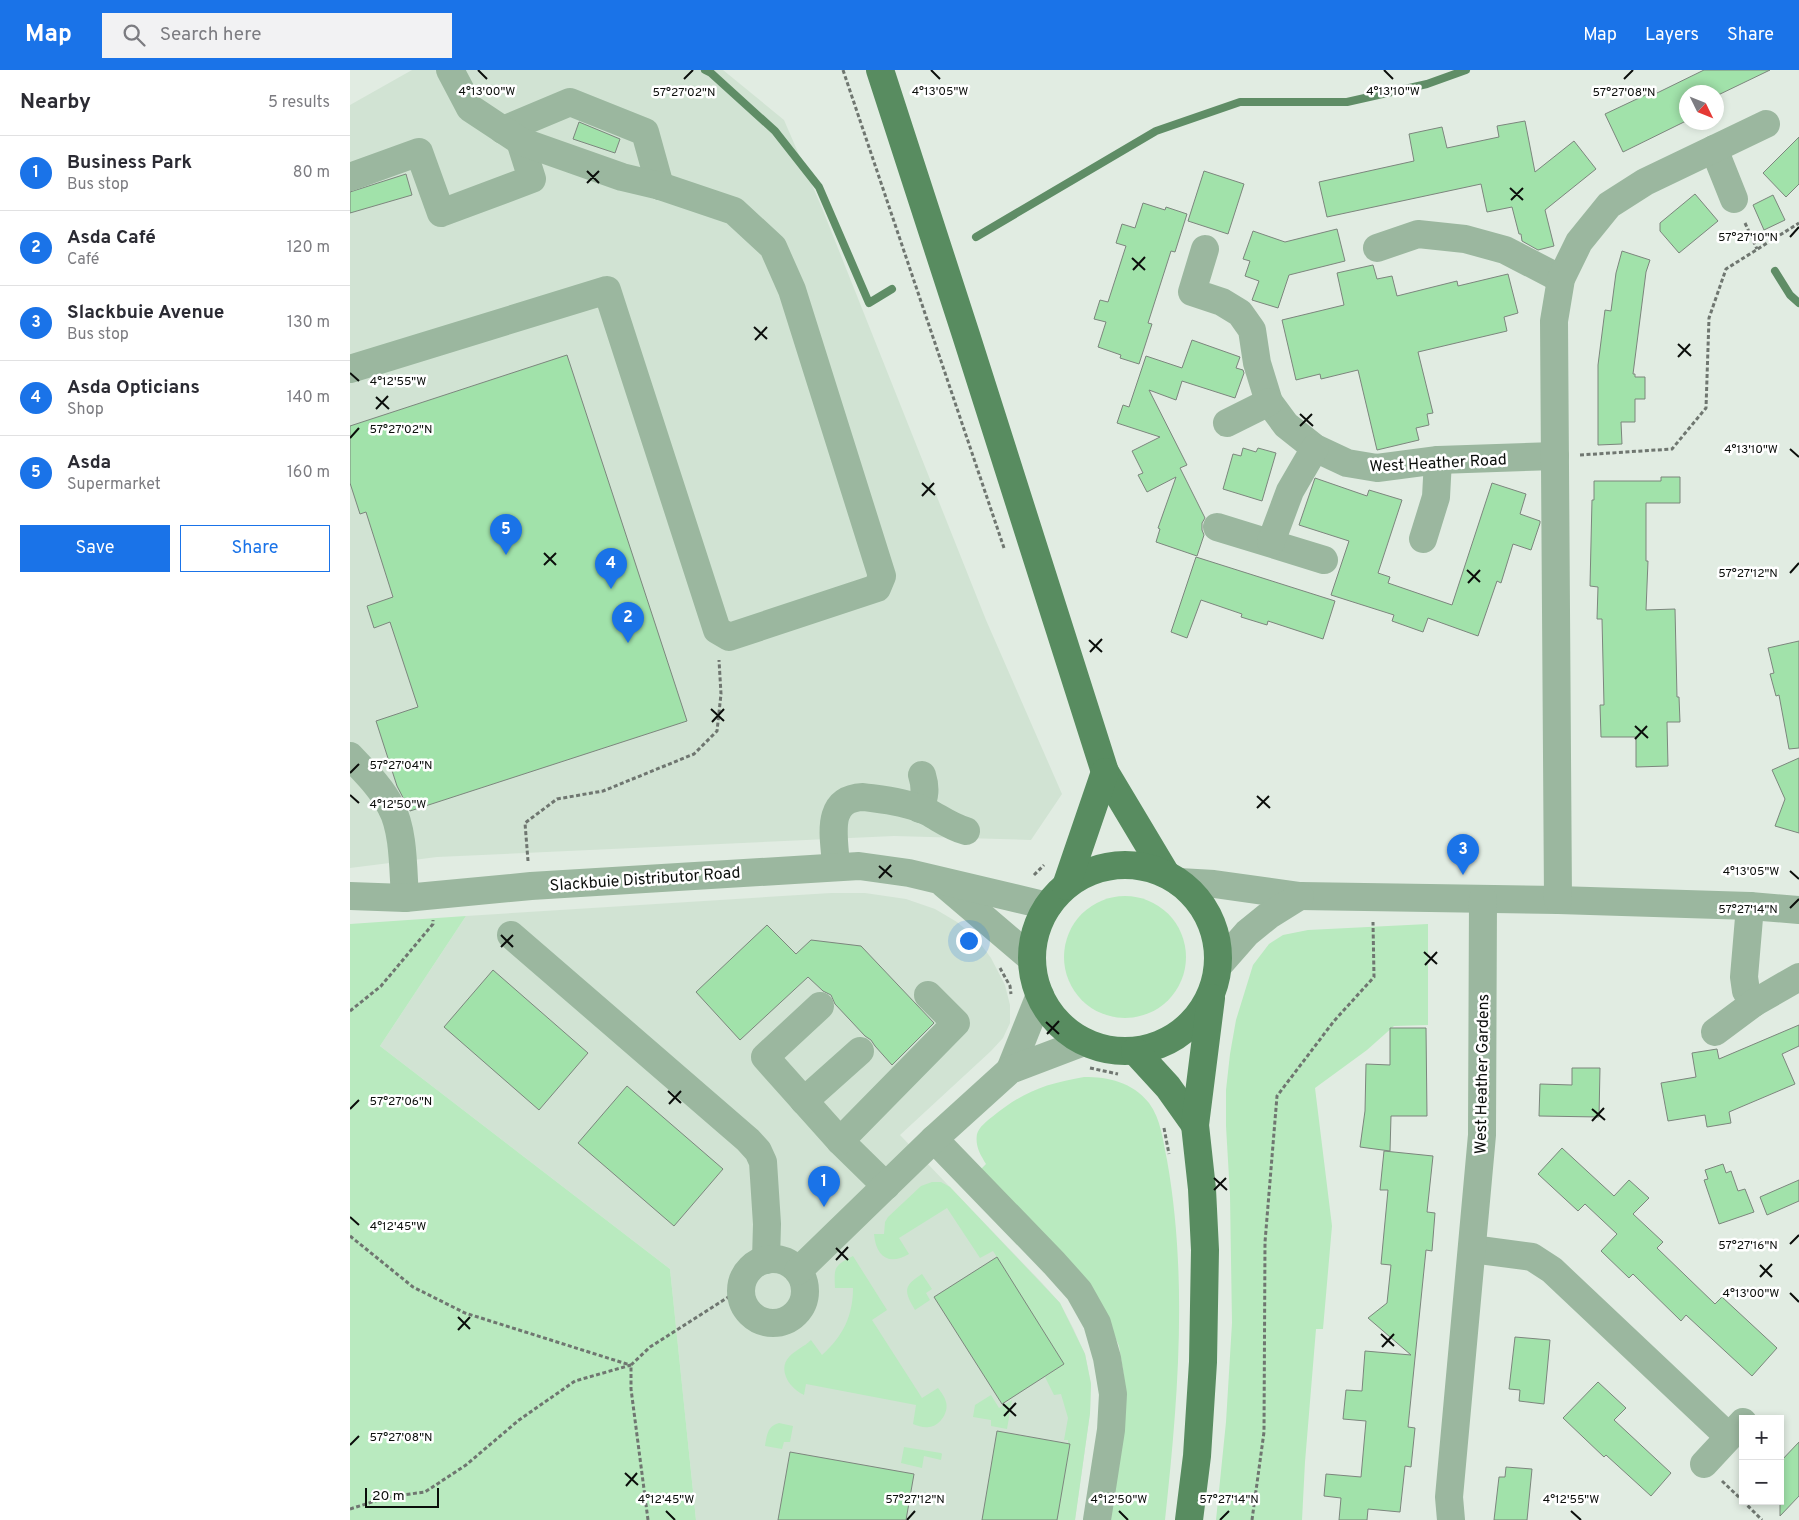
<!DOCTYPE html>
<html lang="en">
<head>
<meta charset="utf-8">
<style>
	:root { --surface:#fff; --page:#f2f2f3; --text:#2b2b33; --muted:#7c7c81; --line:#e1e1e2; --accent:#1a73e8 }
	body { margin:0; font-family:Overpass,sans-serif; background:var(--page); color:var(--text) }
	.controls { position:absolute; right:15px; bottom:15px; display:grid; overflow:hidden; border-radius:0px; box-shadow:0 2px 8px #0003 }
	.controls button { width:45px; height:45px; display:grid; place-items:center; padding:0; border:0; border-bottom:1px solid var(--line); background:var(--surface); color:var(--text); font:25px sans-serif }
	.compass { position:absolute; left:1329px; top:15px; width:45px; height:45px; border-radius:50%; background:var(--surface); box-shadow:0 2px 8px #0003; rotate:133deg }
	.scale { position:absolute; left:15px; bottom:12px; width:74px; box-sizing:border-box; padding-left:5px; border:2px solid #0b0e0b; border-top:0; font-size:14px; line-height:18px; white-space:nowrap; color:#0b0e0b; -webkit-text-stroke:4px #fff; paint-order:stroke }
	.you { position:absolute; left:618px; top:870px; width:18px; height:18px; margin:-12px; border:4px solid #fff; border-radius:50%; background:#1a73e8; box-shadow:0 0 0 8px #1a73e833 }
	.badge { display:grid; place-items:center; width:32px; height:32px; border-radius:50%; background:var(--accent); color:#fff; font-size:16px; font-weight:700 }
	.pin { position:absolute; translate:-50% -41px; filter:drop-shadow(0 1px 2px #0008) }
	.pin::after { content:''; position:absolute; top:26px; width:18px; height:15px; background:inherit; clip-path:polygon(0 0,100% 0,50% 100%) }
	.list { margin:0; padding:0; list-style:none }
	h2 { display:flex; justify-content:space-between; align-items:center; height:65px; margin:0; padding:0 20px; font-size:21px }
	h2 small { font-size:16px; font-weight:400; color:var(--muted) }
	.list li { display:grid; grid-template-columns:32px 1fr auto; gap:15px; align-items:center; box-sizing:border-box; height:75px; padding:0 20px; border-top:1px solid var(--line) }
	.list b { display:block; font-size:19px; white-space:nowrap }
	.list p { margin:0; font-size:16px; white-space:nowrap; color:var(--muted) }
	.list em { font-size:16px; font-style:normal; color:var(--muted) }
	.actions { display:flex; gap:10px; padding:15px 20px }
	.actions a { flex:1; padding:11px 0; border:1px solid var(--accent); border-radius:0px; text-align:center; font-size:18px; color:var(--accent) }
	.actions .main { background:var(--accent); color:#fff }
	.icon { flex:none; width:28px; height:28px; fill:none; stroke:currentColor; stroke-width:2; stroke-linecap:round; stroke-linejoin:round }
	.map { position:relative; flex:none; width:1449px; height:1450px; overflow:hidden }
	header { display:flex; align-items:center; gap:30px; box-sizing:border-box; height:70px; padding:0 25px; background:var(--accent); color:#fff }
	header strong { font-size:24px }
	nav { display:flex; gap:28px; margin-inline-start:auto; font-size:18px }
	.search { width:350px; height:45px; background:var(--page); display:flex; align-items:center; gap:12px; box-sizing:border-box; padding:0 18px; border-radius:0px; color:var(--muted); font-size:19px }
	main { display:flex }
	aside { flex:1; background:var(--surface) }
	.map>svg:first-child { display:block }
	.built { fill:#d1e3d3 }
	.green { fill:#b9eabf }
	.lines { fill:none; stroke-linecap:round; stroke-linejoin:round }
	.stream { stroke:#5f8d66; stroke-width:8 }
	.building { fill:#a1e2aa; stroke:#7c867d }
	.path { stroke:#6f7670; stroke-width:3; stroke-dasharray:4 2.5; stroke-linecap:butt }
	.minor { stroke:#9bb79f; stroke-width:28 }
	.major { stroke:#588c60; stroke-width:28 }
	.ticks { fill:none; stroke:#0b0e0b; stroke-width:2 }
	.labels { text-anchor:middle; stroke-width:5; stroke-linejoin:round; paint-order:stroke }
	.street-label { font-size:16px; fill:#0b0e0b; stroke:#fff }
	.ticks-label { font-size:12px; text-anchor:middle; fill:#0b0e0b; stroke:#fff; stroke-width:5; stroke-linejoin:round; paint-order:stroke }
</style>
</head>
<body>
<header>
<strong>Map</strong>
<div class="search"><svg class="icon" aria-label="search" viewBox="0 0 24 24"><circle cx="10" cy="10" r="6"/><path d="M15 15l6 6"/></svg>Search here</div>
<nav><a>Map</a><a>Layers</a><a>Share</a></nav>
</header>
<main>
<aside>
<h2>Nearby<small>5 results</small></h2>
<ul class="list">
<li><span class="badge">1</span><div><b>Business Park</b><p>Bus stop</p></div><em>80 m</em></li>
<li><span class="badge">2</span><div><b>Asda Café</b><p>Café</p></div><em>120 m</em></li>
<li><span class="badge">3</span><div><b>Slackbuie Avenue</b><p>Bus stop</p></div><em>130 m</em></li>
<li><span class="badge">4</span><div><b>Asda Opticians</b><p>Shop</p></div><em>140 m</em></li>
<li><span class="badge">5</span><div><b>Asda</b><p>Supermarket</p></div><em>160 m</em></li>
</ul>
<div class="actions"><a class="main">Save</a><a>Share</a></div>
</aside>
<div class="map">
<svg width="1449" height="1450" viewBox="0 0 1449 1450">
	<rect width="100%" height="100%" fill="#e1ece2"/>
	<g class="built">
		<polygon points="62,0 373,0 434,50 472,138 636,550 712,724 681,770 544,766 87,787 0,798 0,35"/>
		<polygon points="481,823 515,823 556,829 585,839 607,852 627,869 641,888 655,915 660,935 660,953 653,968 641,981 550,1065 692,1213 710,1233 723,1258 735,1284 741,1314 740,1343 725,1450 346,1450 320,1199 30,976 116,846"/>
	</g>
	<g class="green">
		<circle cx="775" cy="887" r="61"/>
		<polygon points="116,846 30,976 320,1199 346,1450 0,1450 0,854"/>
		<polygon points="1078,854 1078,955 1044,956 1017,980 965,1018 982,1156 973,1259 966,1259 955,1392 952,1450 866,1450 876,1352 882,1253 880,1125 876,1056 876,1020 880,984 886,950 903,895 919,874 933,865 958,860"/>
		<path d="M734 1007C759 1007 782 1012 799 1033 811 1049 813 1071 817 1090 838 1208 828 1331 815 1450H761L774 1307 769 1276 756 1246 631 1099 636 1094C630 1084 625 1076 627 1064 629 1057 637 1051 642 1047 674 1021 695 1014 734 1007Z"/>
		<path d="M582 1112H591L600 1117 710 1233 735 1284 741 1314 740 1343 725 1450H707L720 1375 718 1374V1370H714L718 1348 711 1324 704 1325 695 1307 714 1294 643 1181 630 1188 597 1138 549 1168 559 1184C539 1196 526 1187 524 1164H534L535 1152 538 1147 571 1116Z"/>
		<path d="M503 1186 537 1240 522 1250 572 1328 588 1318C591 1322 595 1327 596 1332 599 1342 590 1356 579 1357 574 1358 568 1356 563 1354L566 1335 456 1314 454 1325C440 1319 427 1300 439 1287 445 1280 454 1277 461 1270L472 1285C493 1266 503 1246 503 1218H485C484 1197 484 1196 503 1186Z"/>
		<path d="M572 1204 582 1219 576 1223 580 1230 565 1240C554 1221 553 1216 572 1204Z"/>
		<polygon points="641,1325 649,1338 662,1330 657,1359 641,1356 641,1350 623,1347 625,1335"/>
		<path d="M429 1353 443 1356 440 1372H434L432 1379 415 1376C417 1366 417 1356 429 1353Z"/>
		<polygon points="554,1377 591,1383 592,1384 591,1390 574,1386 572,1398 551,1393"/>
	</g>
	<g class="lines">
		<g class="stream">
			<polyline points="355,0 361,3 425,61 469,117 519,233 542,219"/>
			<polyline points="626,167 806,61 890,32 997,32 1077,14 1116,0"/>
			<polyline points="1425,201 1440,225 1449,233"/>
		</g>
	</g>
	<g class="building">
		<polygon points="1354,0 1420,0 1366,26 1366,22 1336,22 1336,51 1273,82 1255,44 1306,20 1307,23"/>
		<polygon points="1175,51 1185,102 1224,71 1246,99 1195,140 1204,176 1188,180 1172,171 1171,164 1169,164 1162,137 1137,142 1131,114 977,147 969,112 1064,91 1059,64 1092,57 1097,78 1149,67 1147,56"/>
		<polygon points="229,52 270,69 265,83 223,69"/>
		<polygon points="1449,67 1449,114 1436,127 1413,103"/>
		<polygon points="854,101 894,114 878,164 838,151"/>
		<polygon points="56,104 62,125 0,143 0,122"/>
		<polygon points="1345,124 1368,151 1329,183 1310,161 1310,153"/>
		<polygon points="1423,125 1435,150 1414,160 1403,135"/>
		<polygon points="793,133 815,140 816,137 837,144 825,182 821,181 798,253 802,254 789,294 770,288 771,285 748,277 756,252 744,249 750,230 758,232 776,176 766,173 772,154 785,158"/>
		<polygon points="987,159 995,191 939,205 928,238 902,230 909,211 895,206 900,191 893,189 903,161 935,172"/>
		<polygon points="1272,181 1300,190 1296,202 1283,304 1285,304 1285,307 1295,307 1295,329 1285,329 1285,352 1271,352 1272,374 1248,375 1248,295 1255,240 1261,241 1266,203"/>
		<polygon points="1023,195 1027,209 1042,206 1047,226 1107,211 1108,216 1158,204 1168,243 1154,247 1157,261 1068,282 1083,343 1077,344 1079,355 1066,358 1069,370 1027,380 1008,300 971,309 970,304 946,310 932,250 994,235 987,203"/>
		<polygon points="842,270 890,287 886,298 893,300 894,303 885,328 832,311 826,330 799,320 837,395 830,398 855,448 852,453 852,460 854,465 847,486 806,472 810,459 808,458 826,407 797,422 788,405 793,403 782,381 810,367 767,353 773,335 779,337 796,286 832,298"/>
		<polygon points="217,285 337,651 60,741 47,716 26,651 68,637 40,552 24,558 17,536 43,527 16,442 10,444 0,413 0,356"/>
		<polygon points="893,378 906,382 908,378 926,383 912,431 873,419 883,384 891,386"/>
		<polygon points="1311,407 1330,407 1330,433 1296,433 1296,491 1298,491 1296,540 1325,539 1327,627 1329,627 1330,652 1317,652 1318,696 1286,697 1286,667 1251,667 1250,635 1254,635 1252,549 1247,549 1248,517 1240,516 1242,430 1244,430 1244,411 1311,411"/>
		<polygon points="965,408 1017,426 1019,420 1052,430 1028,503 1040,507 1038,513 1102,535 1142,413 1176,424 1170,444 1190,451 1190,453 1181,480 1163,474 1151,513 1147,511 1128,566 1078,548 1073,562 1042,551 1044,545 981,525 999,471 949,455"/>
		<polygon points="846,487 985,531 973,569 918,551 917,555 891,547 892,544 851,530 837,568 821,562"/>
		<polygon points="1449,571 1449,678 1439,679 1429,625 1426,626 1420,604 1424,603 1418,578"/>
		<polygon points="1449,688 1449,763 1425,756 1435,729 1422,700"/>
		<polygon points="417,855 446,884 461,870 511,876 584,953 542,995 525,976 521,970 515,966 485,934 481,925 473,921 458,907 390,970 346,922"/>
		<polygon points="143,900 238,983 189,1040 94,957"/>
		<polygon points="1449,955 1449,976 1432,984 1445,1014 1379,1042 1381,1053 1357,1057 1355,1045 1318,1051 1311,1013 1346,1007 1342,983 1367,979 1369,989"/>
		<polygon points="1040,958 1076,958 1077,1046 1041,1046 1040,1081 1010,1077 1015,1041 1016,994 1040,995"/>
		<polygon points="1222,998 1250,998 1249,1047 1189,1046 1190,1014 1222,1015"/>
		<polygon points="277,1016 373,1099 324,1156 228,1073"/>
		<polygon points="1212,1078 1264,1126 1279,1110 1299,1128 1283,1144 1313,1172 1307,1178 1365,1234 1372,1227 1427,1278 1402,1306 1336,1245 1331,1251 1283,1204 1279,1208 1251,1181 1267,1164 1235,1134 1228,1141 1188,1104"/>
		<polygon points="1034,1081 1083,1086 1077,1142 1085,1143 1082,1181 1076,1180 1058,1357 1065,1358 1061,1397 1055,1396 1050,1442 1018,1439 1017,1450 989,1450 991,1428 974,1426 976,1404 1011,1407 1016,1351 993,1349 996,1320 1012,1321 1015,1281 1061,1285 1018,1248 1037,1233 1041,1195 1031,1194 1038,1120 1030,1120"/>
		<polygon points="1373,1094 1376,1103 1381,1101 1388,1121 1395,1119 1404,1142 1369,1154 1354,1110 1358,1109 1355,1100"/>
		<polygon points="1449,1110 1449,1131 1417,1145 1410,1127"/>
		<polygon points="647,1187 714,1294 652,1334 584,1227"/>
		<polygon points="1165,1267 1200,1270 1194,1334 1169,1331 1170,1320 1159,1319"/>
		<polygon points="1248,1312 1276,1338 1264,1350 1321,1403 1301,1426 1256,1385 1254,1387 1213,1348"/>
		<polygon points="647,1361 720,1374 707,1450 632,1450"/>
		<polygon points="1449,1372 1449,1426 1430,1446 1430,1392"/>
		<polygon points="440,1382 564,1404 556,1450 428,1450"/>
		<polygon points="1156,1397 1182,1399 1177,1450 1144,1450 1149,1407 1155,1407"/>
	</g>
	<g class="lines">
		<g class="path">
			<polyline points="493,0 654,478"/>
			<polyline points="1395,153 1407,179"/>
			<polyline points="1230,385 1322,379 1356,338 1359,248 1376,199 1449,153"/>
			<polyline points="178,791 175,753 207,729 253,721 344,684 367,661 371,624 369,590"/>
			<polyline points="684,805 694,795"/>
			<polyline points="650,898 660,916 661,924"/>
			<polyline points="0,941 31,916 83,854 83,850"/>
			<polyline points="740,998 768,1004"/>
			<polyline points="814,1058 819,1084"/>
			<polyline points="0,1166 63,1217 115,1243 280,1295"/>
			<polyline points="1372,1411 1393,1431"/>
			<polyline points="1393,1431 1412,1450"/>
			<polyline points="0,1439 38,1427 75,1422 116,1395 169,1350 225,1311 281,1295"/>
			<polyline points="298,1450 281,1319 281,1295 300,1277 391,1219"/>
			<polyline points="902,1450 914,1362 915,1172 927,1026 984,951 1024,907 1023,852"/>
		</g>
		<g class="minor">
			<polyline points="153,60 220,32 295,62 310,116"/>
			<polyline points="1364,79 1384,129"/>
			<polyline points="0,107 69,82 91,143 182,109 170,71"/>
			<polyline points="1027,178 1068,164 1115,169 1155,180 1211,209"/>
			<polyline points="855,179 842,222 872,232 890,243 902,260 907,293 919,332 936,355 965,378 997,393 1027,398 1088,390 1205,386"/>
			<polyline points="0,299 257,220 367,560 379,567 527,518 532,506 442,220 423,177 384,141 310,116 272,107 170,71 120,38 100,0"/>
			<polyline points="877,353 919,332"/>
			<polyline points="867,457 974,490"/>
			<polyline points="1073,469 1086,427 1088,390"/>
			<polyline points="921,472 940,421 965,378"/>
			<path d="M0 686C15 702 31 717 41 737 54 760 53 801 55 828"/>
			<path d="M570 739C575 726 576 718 572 705"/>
			<path d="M486 797C485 769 473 729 513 727 534 730 558 732 578 742 591 749 601 757 616 761"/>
			<polyline points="829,812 864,814 950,826 1208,830 1400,836 1449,840"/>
			<polyline points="594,814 682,889"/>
			<polyline points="0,826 55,828 181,816 509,796 559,803 698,836"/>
			<polyline points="1208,830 1204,251 1211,209 1229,172 1259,135 1295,112 1416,54"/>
			<polyline points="1400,836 1394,907 1396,921 1404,933"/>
			<polyline points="161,865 398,1070 408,1081 413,1092 417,1154 416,1190"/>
			<polyline points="868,896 897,863 918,846 950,826"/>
			<polyline points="470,936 415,987 490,1071 536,1116"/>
			<polyline points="1365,962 1404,933 1449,907"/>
			<polyline points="660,1000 690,925"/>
			<polyline points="454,1031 510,981"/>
			<polyline points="584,1069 704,1193 729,1221 747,1253 757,1288 763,1324 761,1360 747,1450"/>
			<polyline points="490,1071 606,953 578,925"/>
			<polyline points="1122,1179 1182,1187 1202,1200 1379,1367"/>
			<circle cx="423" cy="1221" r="32"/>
			<polyline points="448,1201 584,1069 660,1000 734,972"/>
			<polyline points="1354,1394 1393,1352"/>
			<polyline points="1101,1450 1099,1427 1132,1065 1133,829"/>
		</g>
		<g class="major">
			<polyline points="530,0 616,265 755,702 816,804"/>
			<circle cx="775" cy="888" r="93"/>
			<polyline points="716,816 755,702"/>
			<polyline points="785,981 818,1017 845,1055"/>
			<polyline points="839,1450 847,1386 853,1292 855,1180 852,1119 845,1055 861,928"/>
		</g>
	</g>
	<path class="ticks" d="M128 0 137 9M581 0 590 9M1034 0 1043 9M334 9 343 0M1274 9 1283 0M237 101 249 113M237 113 249 101M1160 118 1173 130M1161 130 1173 118M1440 167 1449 157M782 188 795 200M783 200 795 187M404 257 417 269M405 270 417 257M1328 274 1341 286M1328 287 1340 274M0 303 9 311M26 327 39 339M26 339 38 326M950 344 963 356M950 356 962 344M0 368 9 358M1440 379 1449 387M572 413 585 425M572 426 584 413M194 483 206 495M194 495 206 483M1117 500 1130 512M1440 503 1449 493M1118 513 1130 500M739 570 752 582M740 582 752 569M361 639 374 651M362 652 374 639M1285 656 1298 668M1285 669 1297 656M0 703 9 694M0 725 9 733M907 726 920 738M907 738 919 726M529 796 542 807M1440 801 1449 809M529 808 541 795M1440 838 1449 829M151 865 163 877M151 877 163 865M1074 882 1087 894M1075 895 1087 882M696 952 709 964M697 964 709 951M318 1021 331 1033M319 1034 331 1021M0 1039 9 1030M1242 1039 1255 1050M1242 1051 1254 1038M864 1108 877 1120M864 1120 876 1108M0 1147 9 1155M1440 1174 1449 1165M486 1178 498 1190M486 1190 498 1177M1410 1195 1422 1207M1410 1207 1422 1194M1440 1223 1449 1232M108 1247 120 1259M108 1260 120 1247M1031 1264 1044 1276M1032 1277 1044 1264M653 1334 666 1346M654 1346 666 1333M0 1375 9 1366M275 1403 288 1415M276 1416 287 1403M316 1441 325 1450M769 1441 778 1450M1221 1441 1231 1450M557 1450 565 1441M870 1450 879 1441"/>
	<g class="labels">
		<g class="street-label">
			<text transform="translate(1088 392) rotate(-3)" y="6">West Heather Road</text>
			<text transform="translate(295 808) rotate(-4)" y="6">Slackbuie Distributor Road</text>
			<text transform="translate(1131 1004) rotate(-89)" y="6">West Heather Gardens</text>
		</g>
	</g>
	<g class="ticks-label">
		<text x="137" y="25">4°13'00"W</text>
		<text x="590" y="25">4°13'05"W</text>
		<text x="1043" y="25">4°13'10"W</text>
		<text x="334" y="26">57°27'02"N</text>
		<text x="1274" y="26">57°27'08"N</text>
		<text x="1398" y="171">57°27'10"N</text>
		<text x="48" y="315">4°12'55"W</text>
		<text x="51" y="363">57°27'02"N</text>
		<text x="1401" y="383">4°13'10"W</text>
		<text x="1398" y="507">57°27'12"N</text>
		<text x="51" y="699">57°27'04"N</text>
		<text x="48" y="738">4°12'50"W</text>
		<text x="1401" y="805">4°13'05"W</text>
		<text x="1398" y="843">57°27'14"N</text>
		<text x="51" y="1035">57°27'06"N</text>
		<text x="48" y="1160">4°12'45"W</text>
		<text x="1398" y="1179">57°27'16"N</text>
		<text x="1401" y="1227">4°13'00"W</text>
		<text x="51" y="1371">57°27'08"N</text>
		<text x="565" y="1433">57°27'12"N</text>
		<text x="879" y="1433">57°27'14"N</text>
		<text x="316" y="1433">4°12'45"W</text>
		<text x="769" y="1433">4°12'50"W</text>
		<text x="1221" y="1433">4°12'55"W</text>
	</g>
</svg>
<div class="controls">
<button>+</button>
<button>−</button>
</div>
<svg class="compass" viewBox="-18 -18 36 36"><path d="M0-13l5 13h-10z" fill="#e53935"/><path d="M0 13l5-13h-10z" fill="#7c7c81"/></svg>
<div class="scale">20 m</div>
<div class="you"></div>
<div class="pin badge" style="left:474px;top:1137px">1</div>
<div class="pin badge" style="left:278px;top:573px">2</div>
<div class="pin badge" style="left:1113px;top:805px">3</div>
<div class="pin badge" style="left:261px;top:519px">4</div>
<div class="pin badge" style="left:156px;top:485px">5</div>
</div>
</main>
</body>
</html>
